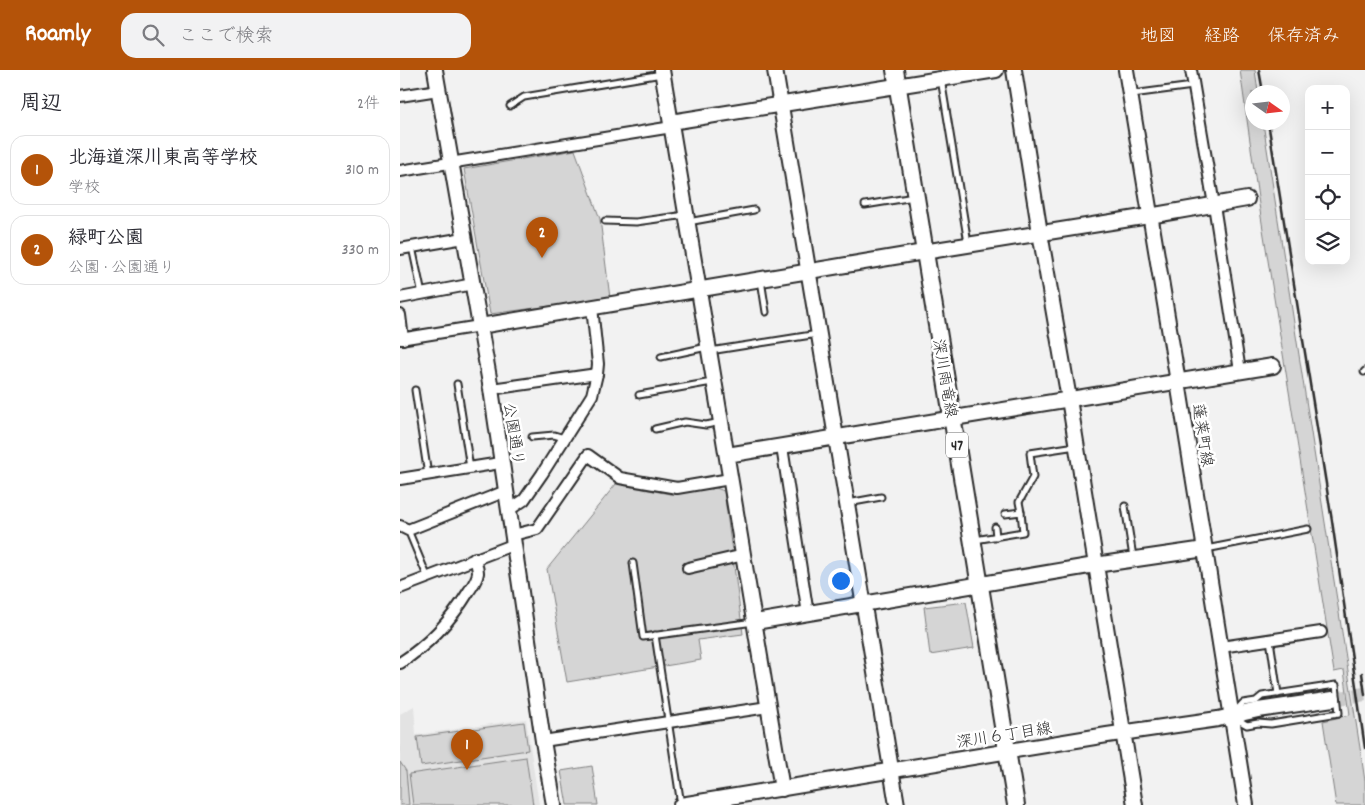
<!DOCTYPE html>
<html lang="ja">
<head>
<meta charset="utf-8">
<style>
	:root { --surface:#fff; --page:#f2f2f3; --text:#2b2b33; --muted:#7c7c81; --line:#e1e1e2; --accent:#b45309 }
	body { margin:0; font-family:Dekko,"Klee One",sans-serif; background:var(--page); color:var(--text) }
	.controls { position:absolute; right:15px; top:15px; display:grid; overflow:hidden; border-radius:10px; box-shadow:0 5px 20px #0002 }
	.controls button { width:45px; height:45px; display:grid; place-items:center; padding:0; border:0; border-bottom:1px solid var(--line); background:var(--surface); color:var(--text); font:25px sans-serif }
	.compass { position:absolute; left:845px; top:15px; width:45px; height:45px; border-radius:50%; background:var(--surface); box-shadow:0 5px 20px #0002; rotate:104deg }
	.you { position:absolute; left:440px; top:510px; width:18px; height:18px; margin:-12px; border:4px solid #fff; border-radius:50%; background:#1a73e8; box-shadow:0 0 0 8px #1a73e833 }
	.badge { display:grid; place-items:center; width:32px; height:32px; border-radius:50%; background:var(--accent); color:#fff; font-size:16px; font-weight:700 }
	.pin { position:absolute; translate:-50% -41px; filter:drop-shadow(0 1px 2px #0008) }
	.pin::after { content:''; position:absolute; top:26px; width:18px; height:15px; background:inherit; clip-path:polygon(0 0,100% 0,50% 100%) }
	.list { margin:0; padding:0; list-style:none }
	h2 { display:flex; justify-content:space-between; align-items:center; height:65px; margin:0; padding:0 20px; font-size:21px }
	h2 small { font-size:16px; font-weight:400; color:var(--muted) }
	.list li { display:grid; grid-template-columns:32px 1fr auto; gap:15px; align-items:center; box-sizing:border-box; height:70px; margin:0 10px 10px; padding:0 10px; border:1px solid var(--line); border-radius:15px }
	.list b { display:block; font-size:19px; white-space:nowrap }
	.list p { margin:0; font-size:16px; white-space:nowrap; color:var(--muted) }
	.list em { font-size:16px; font-style:normal; color:var(--muted) }
	.icon { flex:none; width:28px; height:28px; fill:none; stroke:currentColor; stroke-width:2; stroke-linecap:round; stroke-linejoin:round }
	.map { position:relative; flex:none; width:965px; height:735px; overflow:hidden }
	header { display:flex; align-items:center; gap:30px; box-sizing:border-box; height:70px; padding:0 25px; background:var(--accent); color:#fff }
	header strong { font-size:24px }
	nav { display:flex; gap:28px; margin-inline-start:auto; font-size:18px }
	.search { width:350px; height:45px; background:var(--page); display:flex; align-items:center; gap:12px; box-sizing:border-box; padding:0 18px; border-radius:15px; color:var(--muted); font-size:19px }
	main { display:flex }
	aside { flex:1; background:var(--surface) }
	.map>svg:first-child { display:block }
	.built { fill:#e3e3e3 }
	.green { fill:#d5d5d5; stroke:#808080 }
	.lines { fill:none; stroke-linecap:round; stroke-linejoin:round }
	.secondary-tunnel { stroke:#cacaca; stroke-width:14; stroke-dasharray:14 7; stroke-linecap:butt }
	.lane-casing { stroke:#2b2b2b; stroke-width:9 }
	.street-casing { stroke:#2b2b2b; stroke-width:14 }
	.secondary-casing { stroke:#2b2b2b; stroke-width:18 }
	.primary-casing { stroke:#2b2b2b; stroke-width:20 }
	.lane { stroke:#fff; stroke-width:5 }
	.street { stroke:#fff; stroke-width:10 }
	.secondary { stroke:#fff; stroke-width:14 }
	.primary { stroke:#fff; stroke-width:16 }
	.rail { stroke:#2b2b2b; stroke-width:2.5 }
	.labels { text-anchor:middle; stroke-width:5; stroke-linejoin:round; paint-order:stroke }
	.shield { fill:#fff; stroke:#6b6b6b; stroke-width:1 }
	.shield-label { font-size:15px; font-weight:bold; fill:#2b2b2b }
	.street-label { font-size:16px; fill:#2b2b2b; stroke:#fff }
</style>
</head>
<body>
<header>
<strong>Roamly</strong>
<div class="search"><svg class="icon" aria-label="search" viewBox="0 0 24 24"><circle cx="10" cy="10" r="6"/><path d="M15 15l6 6"/></svg>ここで検索</div>
<nav><a>地図</a><a>経路</a><a>保存済み</a></nav>
</header>
<main>
<aside>
<h2>周辺<small>2件</small></h2>
<ul class="list">
<li><span class="badge">1</span><div><b>北海道深川東高等学校</b><p>学校</p></div><em>310 m</em></li>
<li><span class="badge">2</span><div><b>緑町公園</b><p>公園 · 公園通り</p></div><em>330 m</em></li>
</ul>
</aside>
<div class="map">
<svg width="965" height="735" viewBox="0 0 965 735">
	<rect width="100%" height="100%" fill="#f2f2f2"/>
	<filter id="ink" filterUnits="userSpaceOnUse"><feTurbulence type="fractalNoise" baseFrequency=".02" numOctaves="2"/><feDisplacementMap in="SourceGraphic" scale="10" xChannelSelector="R" yChannelSelector="G"/><feConvolveMatrix kernelMatrix="1 2 1 2 8 2 1 2 1" color-interpolation-filters="sRGB"/></filter>
	<g filter="url(#ink)">
		<polygon class="built" points="14,636 16,665 126,649 139,735 0,735 0,644"/>
		<g class="green">
			<polygon points="840,0 855,0 858,22 852,22 852,52 863,53 962,691 965,711 965,735 936,735 923,651 950,645 944,600 934,602 858,128"/>
			<polygon points="175,80 200,149 210,228 90,244 64,99"/>
			<polygon points="216,414 270,424 316,418 324,421 343,564 298,570 301,590 167,612 147,499"/>
			<polygon points="566,532 574,578 530,585 524,537"/>
			<polygon points="124,652 128,680 21,696 17,667"/>
			<polygon points="126,687 133,735 13,735 9,704"/>
			<polygon points="0,692 6,701 9,735 0,735"/>
			<polygon points="192,696 198,735 167,735 161,701"/>
		</g>
		<g class="lines">
			<polyline class="secondary-tunnel" points="933,629 965,624"/>
			<g class="lane-casing">
				<g id="lane">
					<polyline points="541,9 568,173"/>
					<polyline points="732,24 793,16"/>
					<polyline points="110,36 124,27 262,4"/>
					<polyline points="465,135 514,127"/>
					<polyline points="205,151 236,152 286,145"/>
					<polyline points="288,152 354,140"/>
					<polyline points="12,177 22,224"/>
					<polyline points="361,210 366,242"/>
					<polyline points="310,281 418,264"/>
					<polyline points="261,287 307,277"/>
					<polyline points="964,302 965,301"/>
					<polyline points="57,314 70,398"/>
					<polyline points="15,320 28,405"/>
					<polyline points="239,325 312,312"/>
					<polyline points="255,359 285,352 306,355 321,352"/>
					<polyline points="132,367 154,365 164,368"/>
					<polyline points="448,433 481,427"/>
					<polyline points="725,436 733,487"/>
					<polyline points="621,442 619,432 633,407 630,383 676,376"/>
					<polyline points="595,457 596,467"/>
					<polyline points="8,460 28,508"/>
					<polyline points="575,470 623,462 621,442 605,444"/>
					<polyline points="806,479 908,459"/>
					<polyline points="233,493 243,567 354,552"/>
					<polyline points="255,565 281,735"/>
					<polyline points="870,570 878,624"/>
					<polygon points="936,615 939,643 871,654 858,653 847,655 831,646 843,633 856,631 862,626"/>
				</g>
			</g>
			<g class="street-casing">
				<g id="street">
					<polyline points="791,0 814,135 840,301"/>
					<polyline points="0,26 38,20"/>
					<polyline points="0,101 272,57"/>
					<polyline points="0,179 64,168"/>
					<polyline points="0,228 73,214"/>
					<polyline points="0,245 3,269"/>
					<polyline points="0,269 80,256"/>
					<polyline points="91,319 197,304"/>
					<polyline points="382,377 408,544"/>
					<polyline points="0,409 94,394 101,391"/>
					<polyline points="109,440 124,430 142,404 192,325 197,304 198,294 192,237"/>
					<polyline points="0,456 8,460 106,421"/>
					<polyline points="113,465 137,459 188,385 220,408 277,418 330,409"/>
					<polyline points="288,498 344,485"/>
					<polyline points="0,518 115,474"/>
					<polyline points="821,577 921,562"/>
					<path d="M0 593C28 575 52 549 69 521 73 515 77 510 78 503 78 498 76 493 75 488"/>
					<polyline points="143,671 368,637"/>
				</g>
			</g>
			<g class="secondary-casing">
				<g id="secondary">
					<polyline points="35,0 91,319 143,671 154,735"/>
					<path d="M262 0 321 352C341 475 362 597 382 719"/>
					<polyline points="375,0 497,735"/>
					<polyline points="614,0 640,163 669,329 735,735"/>
					<polyline points="726,0 778,312 846,735"/>
					<polyline points="271,52 596,0"/>
					<polyline points="80,256 542,179 749,146 847,129"/>
					<polyline points="327,385 873,296"/>
					<polyline points="355,552 695,495 805,479"/>
					<polyline points="281,735 707,665 818,649 858,640 933,629"/>
				</g>
			</g>
			<g class="primary-casing">
				<polyline id="primary" points="495,0 616,735"/>
			</g>
			<use href="#lane" class="lane"/>
			<use href="#street" class="street"/>
			<use href="#secondary" class="secondary"/>
			<use href="#primary" class="primary"/>
			<g class="rail">
				<polyline points="859,0 863,22"/>
				<polyline points="868,52 932,451 965,678"/>
				<polyline points="962,603 965,625"/>
			</g>
		</g>
	</g>
	<g class="labels">
		<rect class="shield" x="546" y="362.5" width="22" height="25" rx="4"/>
		<g class="shield-label">
			<text x="557" y="380">47</text>
		</g>
		<g class="street-label">
			<text transform="translate(546 308) rotate(80)" y="6">深川雨竜線</text>
			<text transform="translate(115 364) rotate(81)" y="6">公園通り</text>
			<text transform="translate(804 365) rotate(81)" y="6">蓬莱町線</text>
			<text transform="translate(604 664) rotate(-9)" y="6">深川６丁目線</text>
		</g>
	</g>
</svg>
<div class="controls">
<button>+</button>
<button>−</button>
<button><svg class="icon" aria-label="locate" viewBox="0 0 24 24"><circle cx="12" cy="12" r="6"/><path d="M12 2v4M12 18v4M2 12h4M18 12h4"/></svg></button>
<button><svg class="icon" aria-label="layers" viewBox="0 0 24 24"><path d="M12 4l9 5-9 5-9-5zM3 14l9 5 9-5"/></svg></button>
</div>
<svg class="compass" viewBox="-18 -18 36 36"><path d="M0-13l5 13h-10z" fill="#e53935"/><path d="M0 13l5-13h-10z" fill="#7c7c81"/></svg>
<div class="you"></div>
<div class="pin badge" style="left:67px;top:700px">1</div>
<div class="pin badge" style="left:142px;top:188px">2</div>
</div>
</main>
</body>
</html>
